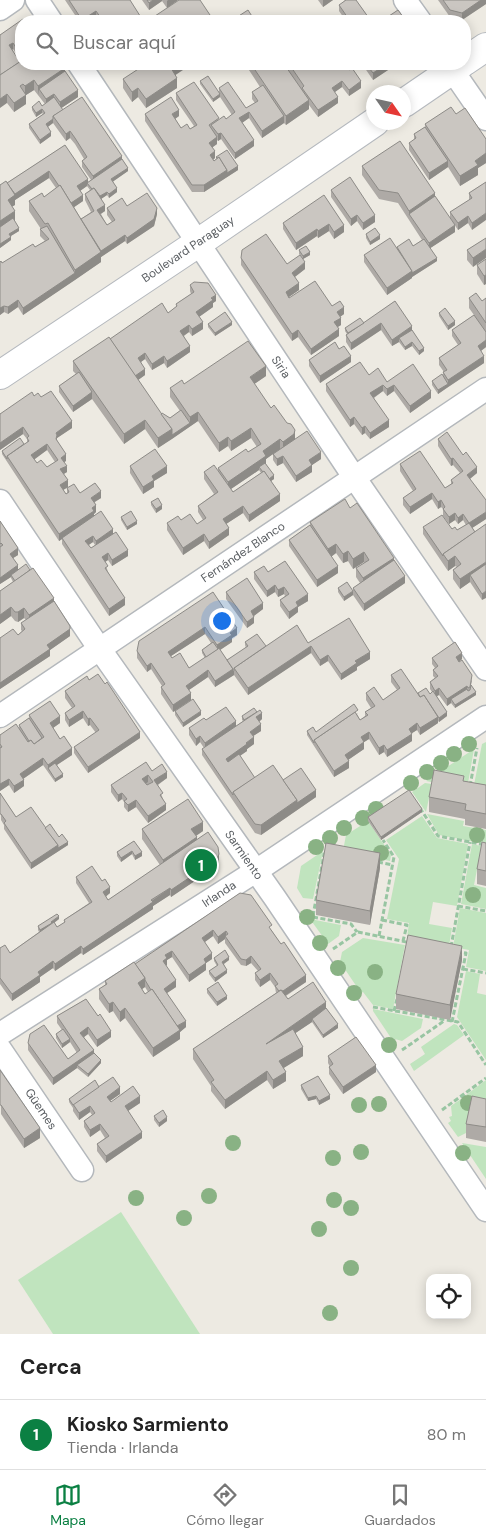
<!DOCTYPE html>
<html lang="es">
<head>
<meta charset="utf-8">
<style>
	:root { --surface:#fff; --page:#f2f2f2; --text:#222; --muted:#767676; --line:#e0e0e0; --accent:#0b8043 }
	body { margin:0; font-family:"DM Sans",sans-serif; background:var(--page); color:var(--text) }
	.controls { position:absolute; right:15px; bottom:15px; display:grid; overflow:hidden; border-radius:10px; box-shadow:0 2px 12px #0003 }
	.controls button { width:45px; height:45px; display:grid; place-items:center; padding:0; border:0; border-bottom:1px solid var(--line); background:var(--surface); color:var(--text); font:25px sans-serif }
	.compass { position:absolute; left:366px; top:85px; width:45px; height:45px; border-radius:50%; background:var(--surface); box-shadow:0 2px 12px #0003; rotate:124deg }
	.you { position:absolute; left:221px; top:620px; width:18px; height:18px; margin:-12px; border:4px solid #fff; border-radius:50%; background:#1a73e8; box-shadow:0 0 0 8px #1a73e833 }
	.badge { display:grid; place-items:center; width:32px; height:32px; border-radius:50%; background:var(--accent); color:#fff; font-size:16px; font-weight:700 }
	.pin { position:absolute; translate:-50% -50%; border:2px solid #fff; box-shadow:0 1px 5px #0006 }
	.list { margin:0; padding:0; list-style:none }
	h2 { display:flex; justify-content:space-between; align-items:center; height:65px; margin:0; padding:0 20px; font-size:21px }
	h2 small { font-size:16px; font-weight:400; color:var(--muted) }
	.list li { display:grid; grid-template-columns:32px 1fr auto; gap:15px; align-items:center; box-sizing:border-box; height:70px; padding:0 20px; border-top:1px solid var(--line) }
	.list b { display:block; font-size:19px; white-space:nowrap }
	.list p { margin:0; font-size:16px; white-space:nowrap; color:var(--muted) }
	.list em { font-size:16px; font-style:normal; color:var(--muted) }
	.icon { flex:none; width:28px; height:28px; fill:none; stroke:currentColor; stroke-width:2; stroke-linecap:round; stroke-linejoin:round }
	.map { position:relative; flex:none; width:486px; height:1334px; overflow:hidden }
	.search { position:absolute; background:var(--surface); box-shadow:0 2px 12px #0003; left:15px; right:15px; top:15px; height:55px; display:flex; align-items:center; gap:12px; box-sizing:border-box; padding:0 18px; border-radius:20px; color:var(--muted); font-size:19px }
	.sheet { height:135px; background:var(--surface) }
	nav { display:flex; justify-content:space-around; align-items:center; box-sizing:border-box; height:70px; border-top:1px solid var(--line); background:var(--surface); font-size:14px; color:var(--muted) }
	nav a { display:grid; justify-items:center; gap:2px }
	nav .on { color:var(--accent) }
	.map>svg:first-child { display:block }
	.grass { fill:#c0e4be }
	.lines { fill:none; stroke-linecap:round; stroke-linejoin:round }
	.street-casing { stroke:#b4b8bc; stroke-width:25 }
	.secondary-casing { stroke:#b5b9be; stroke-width:30 }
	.path { stroke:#98c5a2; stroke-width:3; stroke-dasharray:5 2.5; stroke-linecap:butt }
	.street { stroke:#fff; stroke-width:22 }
	.secondary { stroke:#fff; stroke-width:28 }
	.tree { fill:#89b284 }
	.wall { fill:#aeaaa6; fill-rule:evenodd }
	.shaded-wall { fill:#8d8b87 }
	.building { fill:#cac6c1; stroke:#8d8b87; fill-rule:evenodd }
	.labels { text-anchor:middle; stroke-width:4.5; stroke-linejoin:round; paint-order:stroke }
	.street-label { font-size:12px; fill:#5a5e62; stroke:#fff }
</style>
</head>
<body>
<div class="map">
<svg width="486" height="1334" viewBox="0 0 486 1334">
	<rect width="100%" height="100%" fill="#edeae2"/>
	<g class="grass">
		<polygon points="486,742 486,792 473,790 482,744"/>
		<polygon points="474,749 467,789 426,781"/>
		<polygon points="425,783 432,784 426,812 412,792"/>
		<polygon points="427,814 464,821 463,826 486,830 486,844 439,835"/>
		<polygon points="422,816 437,838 468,844 457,906 433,902 429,924 452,928 449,946 407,938 409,923 387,919 399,859 386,840"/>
		<polygon points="368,821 391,855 390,861 343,851 346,835"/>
		<polygon points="472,844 486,847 480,854 474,885 486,888 486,909 461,904"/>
		<polygon points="323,851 313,899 303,898 297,888 301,866"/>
		<polygon points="460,908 486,913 486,971 466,967 469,950 453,947"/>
		<polygon points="310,919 341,925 339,936 328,944"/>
		<polygon points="363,938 405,945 393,1009 373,1005 363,992 361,993 340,962 342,952"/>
		<polygon points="466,971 480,974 477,993 486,995 486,1060 457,1017"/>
		<polygon points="373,1009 423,1019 421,1028 402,1041 391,1038 373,1011"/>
		<polygon points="454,1024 457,1025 464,1035 414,1071 410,1064 425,1054 421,1047"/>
		<polygon points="486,1080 486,1099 466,1095"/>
		<polygon points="461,1099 486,1104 471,1109 466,1133 458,1137 448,1123 451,1121 449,1117 452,1116 451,1106"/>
		<polygon points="462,1143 486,1147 486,1179"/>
		<polygon points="121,1212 200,1334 53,1334 18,1280"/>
	</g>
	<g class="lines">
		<g class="street-casing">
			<g id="street">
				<polyline points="37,0 51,21"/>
				<polyline points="405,0 420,21"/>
				<polyline points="0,9 13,0"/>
				<polyline points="79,64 354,477 486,669"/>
				<polyline points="448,64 486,119"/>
				<polyline points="0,501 99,648 275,898 486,1210"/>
				<polyline points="0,716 486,389"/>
				<polyline points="0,1034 256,871 486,717"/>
				<polyline points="0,1049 82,1170"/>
			</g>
		</g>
		<g class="secondary-casing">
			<g id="secondary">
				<polyline points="465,61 486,47"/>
				<polyline points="404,103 461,64"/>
				<polyline points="0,375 198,243 375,122"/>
			</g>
		</g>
		<g class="path">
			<polyline points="470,786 477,748"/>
			<polyline points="420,808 438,836 486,845"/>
			<polyline points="378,862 393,865"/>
			<polyline points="458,906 486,911"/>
			<polyline points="313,916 324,854 328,855"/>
			<polyline points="313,917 351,924 357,932"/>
			<polyline points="382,920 407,925 403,941"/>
			<polyline points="379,936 394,857 383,840"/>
			<polyline points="451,947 470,842"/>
			<polyline points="333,949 358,932 411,943"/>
			<polyline points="463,969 486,973"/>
			<polyline points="373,1007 458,1022 486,1065"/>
			<polyline points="394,1011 397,999"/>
			<polyline points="452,1022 466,953 459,952"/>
			<polyline points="402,1050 444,1021"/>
			<polyline points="461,1096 476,1099"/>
			<polyline points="442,1110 486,1078"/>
		</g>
		<use href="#street" class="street"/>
		<use href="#secondary" class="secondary"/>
	</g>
	<g class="tree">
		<circle cx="469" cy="744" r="8"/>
		<circle cx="454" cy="754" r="8"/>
		<circle cx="441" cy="763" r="8"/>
		<circle cx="427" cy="772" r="8"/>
		<circle cx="411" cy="783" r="8"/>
		<circle cx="376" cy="809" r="8"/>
		<circle cx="363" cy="818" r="8"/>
		<circle cx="344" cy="828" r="8"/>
		<circle cx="477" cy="835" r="8"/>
		<circle cx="330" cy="838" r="8"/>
		<circle cx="316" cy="847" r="8"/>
		<circle cx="381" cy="853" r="8"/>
		<circle cx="473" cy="895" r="8"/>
		<circle cx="307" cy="917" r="8"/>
		<circle cx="320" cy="943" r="8"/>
		<circle cx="338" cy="968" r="8"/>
		<circle cx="375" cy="972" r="8"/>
		<circle cx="354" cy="993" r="8"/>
		<circle cx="389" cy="1045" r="8"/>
		<circle cx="468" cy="1103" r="8"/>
		<circle cx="379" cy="1104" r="8"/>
		<circle cx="359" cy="1105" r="8"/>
		<circle cx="233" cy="1143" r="8"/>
		<circle cx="361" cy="1152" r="8"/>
		<circle cx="463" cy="1153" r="8"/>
		<circle cx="333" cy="1158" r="8"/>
		<circle cx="209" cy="1196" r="8"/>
		<circle cx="136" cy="1198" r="8"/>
		<circle cx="334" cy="1200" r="8"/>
		<circle cx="351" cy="1208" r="8"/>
		<circle cx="184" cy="1218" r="8"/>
		<circle cx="319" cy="1229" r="8"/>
		<circle cx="351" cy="1268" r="8"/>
		<circle cx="330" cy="1313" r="8"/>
	</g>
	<g class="wall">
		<polygon points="65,0 130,0 142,21 98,21 96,17 90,21 79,21"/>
		<polygon points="142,0 178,0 167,8 162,1 149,10"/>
		<polygon points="318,0 333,0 323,7"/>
		<polygon points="344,0 356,0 371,21 346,21 339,11 339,5 345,1"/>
		<polygon points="438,0 486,0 486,4 462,20 450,17"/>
		<path d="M21 21V64L65 71 78 97 61 108 122 159 128 171 113 181 117 192 109 198 107 195 101 199 105 211 101 214 107 225 112 222 107 215V208L127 206 157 214 154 226 127 244 125 241 101 257V262L23 315 18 307 8 314 4 312 0 315V262L2 263 35 247 45 241 40 236V229H41L29 211V201L44 197 56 188 49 178 15 200V205L12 206 15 220 14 221 19 231 11 236V240L0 248V185L7 183 65 145 88 182 91 180 82 167V161L84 159 75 144 70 138 66 141 53 123 48 127 51 136 40 144 29 128V124L43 114 42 113 36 117 32 110V107L42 106 45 104 34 90 26 95V104L14 112 7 103 0 35ZM13 49 21 61 20 62 12 50ZM87 186 90 190 85 194V200L91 212 81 219 74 207 83 201 80 191Z"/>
		<polygon points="122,64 134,64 126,69"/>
		<polygon points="245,64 345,64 361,88 349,96 342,87 335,92 338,103 318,117 309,105 309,109 286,125 284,123 262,138 249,118 242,123 254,146 235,159 221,139 218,141 217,140 217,144 212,147 215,158 213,160 214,161 216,159 216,157 238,170 204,192 192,192 145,121 145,114 179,116 175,119 181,128 190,129 194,126 176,100 176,93 219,120 226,119 232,115 220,97 213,102 200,84 200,81 219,92 219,88 246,108 255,103 252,99 252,92 260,87"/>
		<polygon points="362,64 397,64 373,80"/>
		<polygon points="175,75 177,88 146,108 138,97 132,102 123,88 123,79"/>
		<polygon points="456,114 486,139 486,163 478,168 478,175 460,186 448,167 429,180 409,150 409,143 414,140 414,134 425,127 425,124"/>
		<polygon points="362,166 435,197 455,232 430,248 437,261 412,277 412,278 387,295 364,262 364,255 397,247 413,246 422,240 398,203 379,199 362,175"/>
		<polygon points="486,182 472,230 468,223 458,230 450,218 450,212 469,200 469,193"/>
		<polygon points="331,190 375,222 363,230 357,221 351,226 331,197"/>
		<polygon points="283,223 344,225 344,232 334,239 329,231 318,238 317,236 296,250 283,229"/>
		<polygon points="366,234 380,239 370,245 366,238"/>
		<polygon points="486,238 473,267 467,260 467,250"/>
		<polygon points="299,250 310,255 303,259 299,254"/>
		<polygon points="241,258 287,264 305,269 295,277 299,290 289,297 289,298 332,306 344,314 340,317 341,325 338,327 339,336 311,355 298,337 292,341 241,265"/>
		<polygon points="486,259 486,284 484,285 477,274 477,265"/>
		<path d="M190 285 216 301 213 303V307L199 317 203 329 192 336 189 332 184 336 190 352 167 368 164 363 152 370 145 359 141 362 145 375 138 380 161 414 170 418 180 411 170 397V388L184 384 266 376 254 384 271 408 295 439 321 459 312 465V472L296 482 283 463 277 466 273 460V454L280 449 266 459V464L274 479 271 481 280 501 249 522 243 513 226 524 229 535 209 549 204 541 183 555 167 530V523L181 520 197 524 203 520 198 512V506L214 494 204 479V472L218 471V468L248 452 257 447 251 438 231 451 228 446 219 452 198 421 158 448 145 429 124 444 92 399 73 412 59 392V386L76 374 73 371V361L110 339 168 313 176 307V304L191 294 190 291ZM259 470 261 473 233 492 231 489Z"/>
		<polygon points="469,298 482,301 486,298 486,347 481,351 484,363 438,394 432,385 432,381 443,376 443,372 444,372 439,365 439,358 458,345 452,336 452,330 474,315 469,308"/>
		<polygon points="395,301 424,351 419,355 412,346 405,350 399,342 392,346 381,330 351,350 346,342 346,335 347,334 345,331 345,328 364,323"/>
		<polygon points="439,313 455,325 448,330 439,316"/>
		<polygon points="208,324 232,325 215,336 208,327"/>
		<polygon points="339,349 351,362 320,383 309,366 309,360"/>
		<polygon points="369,375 387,382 431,398 410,413 394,391 387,396 383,391 374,398 389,427 370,439 365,433 362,435 354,424 350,427 326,391 326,384"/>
		<path d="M34 396 41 397 72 428 57 438V440L66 461 64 462 67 472 64 474 68 487 63 490 66 494 67 493V488L80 493 101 498 95 502 96 512 94 514V516L113 533 128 556 112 566 108 560 105 562 108 572 125 605 109 616 62 544V539L59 541 2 454V451L24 444 27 443V439L23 434 0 450V414ZM47 450 55 462 47 467 37 463 34 459ZM93 542 95 545 91 548 89 545Z"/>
		<polygon points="438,439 477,473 470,479 486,519 472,528 475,532 486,524 482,600 470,582 460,589 453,579 453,570 457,567 455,566 448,571 423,534 423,527 457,530 466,525 463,520 458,524 455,520 449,524 443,516 443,509 441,507 438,509 432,499 410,514 403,505 403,498 413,491 400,471 400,464 445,488 451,484 451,480 460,473 453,465 451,466 438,446"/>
		<polygon points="130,466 167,473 154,481 154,487 143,494 130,473"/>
		<polygon points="151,502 162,509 156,513 151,505"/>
		<polygon points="350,508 394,560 405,583 364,611 353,595 353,588 360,583 356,577 356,568 364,563 364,562 353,569 348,561 343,563 336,553 331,557 338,573 317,587 289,546 289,540 310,525 310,522"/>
		<polygon points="121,517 137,524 127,530 121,520"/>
		<polygon points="0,521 18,555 13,558 18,570 54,601 70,636 50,650 50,656 0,689 0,638 18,635 22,631 21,630 21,623 26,620 24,618 18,622 15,621 11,616 0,624 0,591 13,582 11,578 11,577 0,584"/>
		<polygon points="254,572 268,572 308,601 298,607 298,612 289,619 280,606 280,600 285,596 284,594 278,597 275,592 267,597 254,579"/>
		<polygon points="338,588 353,595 344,601 338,592"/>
		<path d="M213 592 237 635 232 638V642L220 650 227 660 246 648 245 645V642L266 646 308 643 370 659 357 667V670L341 680 328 661 320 666 311 653 248 695 234 675 215 687 208 677 189 690 191 700 173 712 161 694V687L162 686 151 669 147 672 137 658V651ZM205 634 211 643 202 650V653L205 658 189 668 172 658 171 656Z"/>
		<polygon points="226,592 263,609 254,616 254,623 247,628 226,599"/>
		<polygon points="432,658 462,659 459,662 472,681 471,685 476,695 455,708 451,703 447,706 439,695 437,696 447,716 439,722 438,721 438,723 420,735 417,730 412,733 412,741 387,757 384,752 379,755 369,739 364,742 364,749 348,760 349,768 334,777 307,735 307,731 316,732 358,713 357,714 360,720 365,716 365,712 371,708 366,700 366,693 383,700 397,690 391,682 391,675 418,693 430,694 432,692 430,689 430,682 435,678 433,676 433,670 435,668 432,664"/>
		<polygon points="89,680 140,738 88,773 74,753 74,747 96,733 90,725 88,726 83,718 69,727 65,720 65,713 72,708 65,698 65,691"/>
		<polygon points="175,711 201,715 183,727 175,715"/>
		<polygon points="29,715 60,723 53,728 60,739 72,755 57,765 63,777 55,782 43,765 23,779 24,786 14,793 9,785 0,791 0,735 19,729 19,725 29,718"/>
		<polygon points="242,716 262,719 259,722 261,731 253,736 254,744 247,749 247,751 240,756 254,778 283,780 316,797 261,835 255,833 202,755 202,749 204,748 200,742 196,746 189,735 189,728 206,720 236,726 243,721 242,720"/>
		<polygon points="152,771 167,778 158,785 163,799 166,810 148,823 136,807 128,812 124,807 124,802 122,799 118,802 111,792 111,785"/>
		<polygon points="464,781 486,785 486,829 465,825 465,819 429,812 429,797"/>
		<polygon points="0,793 16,817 45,828 59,837 68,845 31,869 4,829 4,825 1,820"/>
		<polygon points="422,812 381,840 368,821 368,817"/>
		<polygon points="142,829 203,831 196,836 197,839 219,861 217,866 171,897 170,895 153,906 153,909 83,955 81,953 55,971 53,968 40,977 40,982 12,1001 0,984 0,948 10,953 39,932 38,930 38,926 59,919 54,923 57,927 64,923 64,920 89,903 76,883 76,877 110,893 106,896 108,900 160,865 142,839"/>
		<polygon points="134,841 142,856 135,860 132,854 121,862 117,856 117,852"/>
		<polygon points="486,843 486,886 477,884 477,869"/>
		<polygon points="380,868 370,925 316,915 316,900"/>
		<path d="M240 893 272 931 306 982 286 996 288 999 326 1008 338 1028 323 1038 312 1022 295 1033 303 1056 283 1068 286 1081 273 1089 267 1080 225 1109 211 1091V1086L193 1059V1049L276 993 275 987 270 980 260 987 255 980V973L258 971 251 963 246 966 241 965 225 943V939L218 944 213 936 205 942 212 959 206 963V970L189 982 172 957 167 960V965L166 966 176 987 167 993 186 1027 180 1032V1039L153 1057 125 1018 120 1022 113 1011 109 1013 99 999V989L105 985V981L135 964ZM145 987 148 992 145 994 142 989Z"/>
		<polygon points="214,958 229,960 224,964 227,973 215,982 209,974 209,971 217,966 214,961"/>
		<polygon points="462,960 450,1020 396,1009 396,994"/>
		<polygon points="207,989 227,999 217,1006 207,993"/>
		<polygon points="86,999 111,1037 97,1047 88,1034 84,1037 101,1063 88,1077 77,1068 53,1085 28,1050 28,1043 68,1059 77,1053 70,1042 62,1048 56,1038 56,1034 62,1030 57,1023 57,1016"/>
		<polygon points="328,1056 376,1072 343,1094 329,1074 329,1067 330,1067 328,1063"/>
		<polygon points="0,1070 40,1138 24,1148 1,1114"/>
		<polygon points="301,1085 330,1099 319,1105 316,1099 308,1101 301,1089"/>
		<polygon points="99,1087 120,1094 110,1101 111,1102 140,1103 128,1111 142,1138 106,1163 97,1151 97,1144 105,1138 100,1130 90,1137 84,1127 84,1121 92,1115 90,1112 79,1120 73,1111 73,1108 69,1102 69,1099"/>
		<polygon points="486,1099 486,1142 466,1138 466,1124"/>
		<polygon points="154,1116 167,1121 159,1127 154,1120"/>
	</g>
	<g class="shaded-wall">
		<polygon points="153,0 162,0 162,1 149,10 149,3"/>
		<polygon points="168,0 178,0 167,8 167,1"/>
		<polygon points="323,0 333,0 323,7"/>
		<polygon points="481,0 486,0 486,4 462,20 462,13"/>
		<polygon points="96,11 96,17 90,21 82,21 82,20"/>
		<polygon points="13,43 13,49 9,52 9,45"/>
		<polygon points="110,64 116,64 110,68"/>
		<polygon points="126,64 134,64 126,69"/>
		<polygon points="178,64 192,64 171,78 171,68"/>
		<polygon points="387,64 397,64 373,80 373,73"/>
		<polygon points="65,68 65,77 39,89 38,95 38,86"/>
		<polygon points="177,78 177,88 146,108 146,99"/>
		<polygon points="34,80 34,90 26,95 26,104 14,112 14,103 25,95 25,86"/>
		<polygon points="342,81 342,87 332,94 332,88"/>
		<polygon points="361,81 361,88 349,96 349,90"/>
		<polygon points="138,88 138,97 132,102 132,92"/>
		<polygon points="78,90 78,97 60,109 60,102"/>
		<polygon points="7,94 7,103 0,108 0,99"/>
		<polygon points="54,94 54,101 46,106 46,99"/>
		<polygon points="220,94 220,97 213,102 213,99"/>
		<polygon points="338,97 338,103 318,117 318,110"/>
		<polygon points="309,100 309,109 286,125 286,116"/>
		<polygon points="42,109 42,113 36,117 36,113"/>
		<polygon points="179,110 179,116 172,121 172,114"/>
		<polygon points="249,112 249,118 239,125 239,118"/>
		<polygon points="284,116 284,123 262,138 262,131"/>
		<polygon points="53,119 53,123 46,128 46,124"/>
		<polygon points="70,131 70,138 66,141 66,134"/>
		<polygon points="51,132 51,136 40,144 40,140"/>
		<polygon points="221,133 221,139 218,141 218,134"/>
		<polygon points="217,137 217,144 209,150 209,143"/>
		<polygon points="254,140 254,146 235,159 235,153"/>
		<polygon points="215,151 215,158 210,162 210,155"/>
		<polygon points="486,153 486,163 478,168 478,175 460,186 460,176 475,161"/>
		<polygon points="122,156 122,163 93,182 93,176"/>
		<polygon points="448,161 448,167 429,180 429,173"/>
		<polygon points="238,166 238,170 204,192 204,185 227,170"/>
		<polygon points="128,168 128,171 111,183 111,179"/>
		<polygon points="49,171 49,178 15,200 15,205 8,209 8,200 13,195"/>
		<polygon points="88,179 88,185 87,183 87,186 77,193 77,186"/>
		<polygon points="117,188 117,192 109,198 109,194"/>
		<polygon points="107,192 107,195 98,201 98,197"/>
		<polygon points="435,193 435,203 409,214 409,211"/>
		<polygon points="83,195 83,201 70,210 70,203"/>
		<polygon points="105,205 105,211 97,216 97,210"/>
		<polygon points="157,208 157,214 154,226 127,244 127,238"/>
		<polygon points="15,211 15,220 0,230 0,221"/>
		<polygon points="486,213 486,220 472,230 472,223"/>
		<polygon points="357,215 357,221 351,226 351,219"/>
		<polygon points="375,215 375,222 363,230 363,223"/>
		<polygon points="468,216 468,223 458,230 458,223"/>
		<polygon points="329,224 329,231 318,238 318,231"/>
		<polygon points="344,225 344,232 334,239 334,232"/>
		<polygon points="455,225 455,232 429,249 429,243"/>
		<polygon points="19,228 19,231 9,237 9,234"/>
		<polygon points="317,229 317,236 296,250 296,243"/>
		<polygon points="125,235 125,241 101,257 101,262 75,280 75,270 99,252"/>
		<polygon points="380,235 380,239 370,245 370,242"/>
		<polygon points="11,237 11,240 0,248 0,244"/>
		<polygon points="486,249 486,258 473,267 473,258"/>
		<polygon points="310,252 310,255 303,259 303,256"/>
		<polygon points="437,258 437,261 412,277 412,278 387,295 387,288 412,271"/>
		<polygon points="305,262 305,269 292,279 292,273"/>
		<polygon points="75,273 75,280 23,315 23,308"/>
		<polygon points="486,275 486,284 484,285 484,276"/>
		<polygon points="299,283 299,290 286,299 286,292"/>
		<polygon points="216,295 216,301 213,303 213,307 196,319 196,312 211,298"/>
		<polygon points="18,300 18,307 8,314 8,307"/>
		<polygon points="4,306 4,312 0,315 0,308"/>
		<polygon points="344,307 344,314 337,319 337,312"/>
		<polygon points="341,318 341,325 334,329 334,322"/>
		<polygon points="455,321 455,325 448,330 448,326"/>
		<polygon points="203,322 203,329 192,336 192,329"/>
		<polygon points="232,322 232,325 215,336 215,333"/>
		<polygon points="381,323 381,330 351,350 351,343"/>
		<polygon points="189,325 189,332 180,338 180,331"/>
		<polygon points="412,326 412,333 399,338 399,342 392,346 392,340"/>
		<polygon points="339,329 339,336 311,355 311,349"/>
		<polygon points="298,330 298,337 292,341 292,334"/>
		<polygon points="486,340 486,347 478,353 478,346"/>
		<polygon points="412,342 412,346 405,350 405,347"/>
		<polygon points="190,346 190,352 167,368 167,361"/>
		<polygon points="424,348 424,351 419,355 419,351"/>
		<polygon points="145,353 145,359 138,364 138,358"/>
		<polygon points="164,356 164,363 152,370 152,364"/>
		<polygon points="351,356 351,362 320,383 320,376"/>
		<polygon points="484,356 484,363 448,387 448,380"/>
		<polygon points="266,366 266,376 250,387 250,377"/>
		<polygon points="145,369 145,375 134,383 134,376"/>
		<polygon points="448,384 448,387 438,394 438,390"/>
		<polygon points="383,385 383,391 370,400 370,393"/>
		<polygon points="394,385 394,391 387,396 387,389"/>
		<polygon points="431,391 431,398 410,413 410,406"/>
		<polygon points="92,392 92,399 73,412 73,406"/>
		<polygon points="198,412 198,421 172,439 172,435 190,423 190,417"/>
		<polygon points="354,417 354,424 350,427 350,420"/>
		<polygon points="145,420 145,429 124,444 124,434"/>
		<polygon points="389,420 389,427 370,439 370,433"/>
		<polygon points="72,421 72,428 57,438 56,445 56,433"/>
		<polygon points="365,426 365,433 362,435 362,428"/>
		<polygon points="23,427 23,434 0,450 0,443"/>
		<polygon points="251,428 251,438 231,451 231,441"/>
		<polygon points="172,429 172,439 158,448 158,438"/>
		<polygon points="295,430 295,439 283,452 283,442"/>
		<polygon points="228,437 228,446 219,452 219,443"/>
		<polygon points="280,439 280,449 266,459 266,465 259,467 259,470 228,491 228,482 263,451"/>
		<polygon points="47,444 47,450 31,462 31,455"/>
		<polygon points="321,452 321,459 312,465 312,472 296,482 296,476 309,460"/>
		<polygon points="66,454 66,461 61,464 61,458"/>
		<polygon points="283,456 283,463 277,466 277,459"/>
		<polygon points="453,458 453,465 451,466 451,459"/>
		<polygon points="67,466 67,472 60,476 60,469"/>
		<polygon points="167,466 167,473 154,481 154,487 143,494 143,487 152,476"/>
		<polygon points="477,467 477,473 467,481 467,475"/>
		<polygon points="274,475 274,479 268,483 268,479"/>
		<polygon points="68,480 68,487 60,492 60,485"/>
		<polygon points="101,491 101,498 91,504 91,498"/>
		<polygon points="432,493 432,499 410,514 410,507"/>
		<polygon points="280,494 280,501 249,522 249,515"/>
		<polygon points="441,500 441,507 438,509 438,502"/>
		<polygon points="96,505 96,512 94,514 94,518 59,541 59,534"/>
		<polygon points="162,505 162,509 156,513 156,509"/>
		<polygon points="243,506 243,513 223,526 223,519"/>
		<polygon points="486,512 486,519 469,530 469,523"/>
		<polygon points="455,513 455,520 449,524 449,517"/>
		<polygon points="463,514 463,520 458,524 458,518"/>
		<polygon points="137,521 137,524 127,530 127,527"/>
		<polygon points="229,528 229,535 209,549 209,542"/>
		<polygon points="113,529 113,536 96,547 96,541"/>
		<polygon points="204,534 204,541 183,555 183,548"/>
		<polygon points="93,536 93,542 85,547 85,541"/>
		<polygon points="336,544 336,553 328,559 328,549"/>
		<polygon points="18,548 18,555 10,560 10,554"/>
		<polygon points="128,550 128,556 112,566 112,560"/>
		<polygon points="348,551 348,561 343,563 343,554"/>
		<polygon points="364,552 364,562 353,569 353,559"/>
		<polygon points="108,553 108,560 102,564 102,557"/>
		<polygon points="455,556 455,566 448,571 448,561"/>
		<polygon points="394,558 394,567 363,588 363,578"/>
		<polygon points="486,562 486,571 470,575 470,582 460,589 460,579"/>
		<polygon points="18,565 18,572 11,575 11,577 0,584 0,578"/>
		<polygon points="338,566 338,573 317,587 317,580"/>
		<polygon points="405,576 405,583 364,611 364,604"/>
		<polygon points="275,585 275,592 267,597 267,591"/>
		<polygon points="284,587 284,594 278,597 278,590"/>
		<polygon points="353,591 353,595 344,601 344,597"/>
		<polygon points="486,591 486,598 482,600 482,594"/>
		<polygon points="308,594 308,601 298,607 298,612 289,619 289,612 296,602"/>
		<polygon points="54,598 54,608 29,625 29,615"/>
		<polygon points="125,598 125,605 109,616 109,609"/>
		<polygon points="263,603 263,609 251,618 251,611"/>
		<polygon points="11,607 11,616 0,624 0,615"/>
		<polygon points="24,608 24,618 18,622 18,612"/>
		<polygon points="254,617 254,623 247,628 247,622"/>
		<polygon points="70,626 70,636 50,650 50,656 0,689 0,683"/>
		<polygon points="205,627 205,634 168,658 168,652"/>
		<polygon points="237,628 237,635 232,638 232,642 217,652 217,645 230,633"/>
		<polygon points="311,646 311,653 248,695 248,688"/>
		<polygon points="370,652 370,659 357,667 357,670 341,680 341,674 355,661"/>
		<polygon points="462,653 462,659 456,664 456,657"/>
		<polygon points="328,655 328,661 320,666 320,660"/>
		<polygon points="151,663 151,669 147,672 147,666"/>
		<polygon points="233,669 234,671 234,675 215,687 215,681"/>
		<polygon points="208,670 208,677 186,692 186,686"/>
		<polygon points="467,686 467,692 451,699 451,703 447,706 447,699"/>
		<polygon points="439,688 439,695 435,697 435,691"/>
		<polygon points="476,692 476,695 455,708 455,705"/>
		<polygon points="191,693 191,700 173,712 173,705"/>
		<polygon points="83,711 83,718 69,727 69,720"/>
		<polygon points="201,711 201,715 183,727 183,723"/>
		<polygon points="447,712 447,716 439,722 439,718"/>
		<polygon points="262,713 262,719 256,724 246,722"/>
		<polygon points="60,716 60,723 50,730 50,723"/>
		<polygon points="438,717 438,723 420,735 420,728"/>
		<polygon points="90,718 90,725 88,726 88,719"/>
		<polygon points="236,721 236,728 205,749 205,743"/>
		<polygon points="417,723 417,730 409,735 409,729"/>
		<polygon points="261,724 261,731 250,738 250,732"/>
		<polygon points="140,732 140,738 88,773 88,767"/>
		<polygon points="369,732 369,739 361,744 361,737"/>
		<polygon points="412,734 412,741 387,757 387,750"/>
		<polygon points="200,736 200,742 196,746 196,739"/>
		<polygon points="254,737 254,744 247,749 247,751 226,765 226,759"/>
		<polygon points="364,742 364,749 345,762 345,755"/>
		<polygon points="384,745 384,752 379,755 379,748"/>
		<polygon points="72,748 72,755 49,770 48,768 48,765"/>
		<polygon points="43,758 43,765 20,781 20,774"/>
		<polygon points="349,761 349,768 334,777 334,771"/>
		<polygon points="167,772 167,778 154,787 154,780"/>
		<polygon points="63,774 63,777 55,782 55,779"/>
		<polygon points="148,775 148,782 142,786 142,779"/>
		<polygon points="9,779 9,785 0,791 0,784"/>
		<polygon points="24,780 24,786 14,793 14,786"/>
		<polygon points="316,790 316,797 261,835 261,825 297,800"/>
		<polygon points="122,793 122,799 118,802 118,795"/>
		<polygon points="136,800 136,807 128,812 128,805"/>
		<polygon points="166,804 166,810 148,823 148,816"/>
		<polygon points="422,809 422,812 381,840 381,837"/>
		<polygon points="203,822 203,831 191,839 191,829"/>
		<polygon points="197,837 197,846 163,869 163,860"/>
		<polygon points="68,842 68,845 31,869 31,863 58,845"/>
		<polygon points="132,851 132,854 121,862 121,858"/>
		<polygon points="142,852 142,856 135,860 135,856"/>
		<polygon points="380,853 380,868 370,925 370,911"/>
		<polygon points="219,854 219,861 217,866 171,897 171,890"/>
		<polygon points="110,887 110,893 103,899 103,892"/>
		<polygon points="170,888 170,895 153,906 153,909 83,955 83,949"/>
		<polygon points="59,916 59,919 40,933 40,930"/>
		<polygon points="213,930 213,936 202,944 202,938"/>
		<polygon points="226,931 226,938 225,936 225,939 218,944 218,937"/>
		<polygon points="81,946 81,953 55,971 55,964"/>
		<polygon points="462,946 462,960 450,1020 450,1005"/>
		<polygon points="172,951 172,957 167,960 167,965 163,968 163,961 165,955"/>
		<polygon points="212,953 212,959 206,963 206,970 189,982 189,975 204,959"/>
		<polygon points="251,956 251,963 246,966 246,960"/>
		<polygon points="229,957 229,960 222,965 222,962"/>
		<polygon points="53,961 53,968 40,977 40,982 12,1001 12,994 38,972"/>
		<polygon points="227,970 227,973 215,982 215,978"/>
		<polygon points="270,973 270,980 260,987 260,980"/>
		<polygon points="306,975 306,982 280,999 280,993"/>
		<polygon points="145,978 145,987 138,992 138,983"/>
		<polygon points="176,980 176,987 164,995 164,989"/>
		<polygon points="227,996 227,999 217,1006 217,1002"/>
		<polygon points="113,1002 113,1011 109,1013 109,1004"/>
		<polygon points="326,1002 326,1012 312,1019 312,1022 266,1053 266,1044"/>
		<polygon points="125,1008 125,1018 120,1022 120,1012"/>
		<polygon points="186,1021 186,1027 180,1032 180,1039 153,1057 153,1048 176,1027"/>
		<polygon points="338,1024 338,1028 323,1038 323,1035"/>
		<polygon points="88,1027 88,1034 80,1040 80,1033"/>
		<polygon points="111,1031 111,1037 97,1047 97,1040"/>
		<polygon points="70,1039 70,1042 62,1048 62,1044"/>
		<polygon points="303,1047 303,1056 279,1071 279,1061"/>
		<polygon points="94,1050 94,1057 77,1065 77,1068 53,1085 53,1078"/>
		<polygon points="101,1060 101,1063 88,1077 88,1074"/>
		<polygon points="376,1065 376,1072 343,1094 343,1087"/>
		<polygon points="267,1071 267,1080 225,1109 225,1100"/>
		<polygon points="286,1072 286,1081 273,1089 273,1080"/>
		<polygon points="120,1087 120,1094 107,1103 107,1097"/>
		<polygon points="330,1095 330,1099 319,1105 319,1101"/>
		<polygon points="140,1096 140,1103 125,1113 125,1106"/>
		<polygon points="316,1096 316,1099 308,1101 308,1098"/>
		<polygon points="90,1106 90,1112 79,1120 79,1113"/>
		<polygon points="167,1117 167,1121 159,1127 159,1123"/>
		<polygon points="100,1124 100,1130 90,1137 90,1130"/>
		<polygon points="40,1128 40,1138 24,1148 24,1139"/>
		<polygon points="142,1132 142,1138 106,1163 106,1156"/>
	</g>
	<g class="building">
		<polygon points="69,0 130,0 142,19 138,21 103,21 96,11 82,20"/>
		<polygon points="147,0 153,0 149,3"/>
		<polygon points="179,0 200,0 214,21 158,21 155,16"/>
		<polygon points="346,0 356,0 371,21 350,21 339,5"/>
		<polygon points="443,0 481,0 462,13 450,10"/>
		<polygon points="248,10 255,21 231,21"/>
		<polygon points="398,10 406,21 389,21 386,18"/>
		<polygon points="326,17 329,21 319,21"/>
		<polygon points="23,19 31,21 21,21 21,55 13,43 9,45 20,62 0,75 0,35"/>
		<polygon points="21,61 21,64 62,64 65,68 38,86 34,80 25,86 23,84 20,86 26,95 14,103 7,94 0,99 0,75"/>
		<polygon points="146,64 178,64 171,68 177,78 146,99 138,88 132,92 123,79"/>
		<polygon points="251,64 284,64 309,100 286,116"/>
		<polygon points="289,64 345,64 349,70 352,68 361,81 349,90 342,81 332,88 338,97 318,110 302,88 304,86"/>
		<polygon points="366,64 387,64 373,73"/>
		<polygon points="65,71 78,90 60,102 54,94 46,99 39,89"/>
		<polygon points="208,76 220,94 213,99 200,81"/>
		<polygon points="194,82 219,118 209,125 217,137 209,143 215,151 210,155 214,161 219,157 227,170 204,185 192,185 145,114 171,97 179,110 172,114 181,128 187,124 190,129 197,125 176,93"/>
		<polygon points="228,82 246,108 258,101 252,92 263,85 284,116 262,131 249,112 239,118 254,140 235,153 221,133 218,134 211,125 224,116 226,119 235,112 219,88"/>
		<polygon points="54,97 63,110 53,116 53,119 46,124 51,132 40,140 29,124 45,113 42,109 36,113 32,107 39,101 42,106"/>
		<polygon points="82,97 122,156 93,176 82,161 87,157 75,138 70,131 66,134 53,116"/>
		<polygon points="451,107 456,114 465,108 486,139 486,153 475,161 478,165 460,176 425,124"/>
		<polygon points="425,127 448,161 429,173 409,143 416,138 414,134"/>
		<polygon points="400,141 435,193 409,211 398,193 379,190 362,166"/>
		<polygon points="65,145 88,179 77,186 83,195 71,203 60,185 59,186 49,171 15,194 7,183"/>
		<polygon points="227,150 238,166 227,173 227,170 219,157 217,158 216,157"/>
		<polygon points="122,159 128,168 111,179 117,188 109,194 107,192 100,196 94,188 92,189 87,183"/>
		<polygon points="350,177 375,215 363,223 357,215 351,219 331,190"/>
		<polygon points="6,181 15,195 8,200 15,211 0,221 0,185"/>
		<polygon points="486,182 486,213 472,223 468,216 458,223 450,212 472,198 469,193"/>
		<polygon points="60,185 101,252 75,270 48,223 45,224 29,201 42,193 44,197"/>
		<polygon points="94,188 105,205 97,210 107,225 115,220 107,208 122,198 127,206 147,193 157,208 154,219 127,238 125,235 101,251 81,219 94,211 85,194"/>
		<polygon points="324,195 344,225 334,232 329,224 318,231 317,229 296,243 283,223"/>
		<polygon points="435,196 455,225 429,243 409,214"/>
		<polygon points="13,218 19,228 9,234 11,237 0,244 0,227"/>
		<polygon points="47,226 75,273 23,308 18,300 8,307 4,306 0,308 0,262 1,261 2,263 33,244 35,247 49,239 40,229"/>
		<polygon points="375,228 380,235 370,242 366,234"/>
		<polygon points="266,234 287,264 300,255 305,262 292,273 299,283 286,292 289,298 315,281 332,306 340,301 344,307 337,312 341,318 334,322 339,329 311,349 298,330 292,334 241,258 242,250"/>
		<polygon points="390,238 412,271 387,288 364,255"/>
		<polygon points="486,238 486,249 473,258 467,250"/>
		<polygon points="409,239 413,246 424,239 437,258 412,273 412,271 397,247"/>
		<polygon points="306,246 310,252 303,256 299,250"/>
		<polygon points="486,259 486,275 484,276 477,265"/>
		<polygon points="194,282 208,283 216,295 211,298 213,300 196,312 203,322 192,329 189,325 180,331 190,346 167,361 164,356 152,364 145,353 138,358 145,369 135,376 110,339 162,303 168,313 177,306 176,304 194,292 190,285"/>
		<polygon points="476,293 482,301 486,298 486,323 469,298"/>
		<polygon points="395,301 412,326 392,340 381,323 351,343 346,335"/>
		<polygon points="445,308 455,321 448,326 439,313"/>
		<polygon points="225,312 232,322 215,333 208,324"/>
		<polygon points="474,315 486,332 486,340 478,346 484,356 448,380 443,372 447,370 439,358 461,343 452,330"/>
		<polygon points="360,318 364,323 348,333 345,328"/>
		<polygon points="412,330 424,348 419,351 412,342 405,347 399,338"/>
		<polygon points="109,337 172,429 158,438 145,420 124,434 73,361"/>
		<polygon points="248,341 266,366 250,377 271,408 274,405 287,423 291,424 295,430 294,434 283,442 280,439 263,451 266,456 228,482 218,468 246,449 248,452 261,444 251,428 231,441 228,437 219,443 198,412 190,417 170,388 182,380 184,384"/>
		<polygon points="335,342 339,349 344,346 351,356 320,376 309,360"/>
		<polygon points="360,362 369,375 378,368 387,382 413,364 431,391 410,406 394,385 387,389 383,385 370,393 389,420 370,433 365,426 362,428 354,417 350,420 326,384"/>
		<polygon points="79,372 92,392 73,406 59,386"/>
		<polygon points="442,374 448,384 438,390 432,381"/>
		<path d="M51 391 72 421 56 433 57 435 56 439 66 454 61 458 67 466 60 469 68 480 60 485 66 494 69 492 67 488 74 484 80 493 95 483 101 491 91 498 96 505 92 508 94 511 59 534 7 456 29 441 27 438 29 436 23 427 0 443V414L32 392 34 396 38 393 41 397ZM47 444 58 460 47 467 41 460 37 463 31 455Z"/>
		<polygon points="181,410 190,423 172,435 172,429 161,414 162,413 170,418"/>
		<polygon points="307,431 321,452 309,460 312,465 296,476 283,456 277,459 273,454"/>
		<polygon points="447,432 463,455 466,452 477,467 467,475 486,500 486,512 469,523 463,514 458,518 455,513 449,517 443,509 445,507 441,500 438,502 432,493 410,507 403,498 416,489 400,464 420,451 445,488 453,483 451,480 463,471 453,458 451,459 438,439"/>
		<polygon points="20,438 24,444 7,456 7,459 2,451"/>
		<polygon points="155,449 167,466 152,476 154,480 143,487 130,466"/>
		<polygon points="265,463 274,475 269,479 264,471 263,472 259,467"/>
		<polygon points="214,465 233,492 264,471 280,494 249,515 243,506 223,519 229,528 209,542 204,534 183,548 167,523 178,516 181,520 190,514 197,524 206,518 198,506 218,492 204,472"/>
		<polygon points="158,498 162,505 156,509 151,502"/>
		<polygon points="345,499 350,508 357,503 394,558 363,578 356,568 369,560 364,552 353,559 348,551 343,554 336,544 328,549 310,522"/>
		<polygon points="101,511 113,529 96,541 93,536 85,541 91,548 116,532 128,550 112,560 108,553 102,557 108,566 105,568 125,598 109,609 62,538"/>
		<polygon points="131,511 137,521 127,527 121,517"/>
		<polygon points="442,515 452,529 455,527 457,530 469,523 475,532 443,554 443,556 423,527"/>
		<polygon points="0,521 18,548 10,554 18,565 0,578 0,547 3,545 1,543 0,544"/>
		<polygon points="486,524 486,562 460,579 453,570 461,564 455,556 448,561 443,554"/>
		<polygon points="310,525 338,566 317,580 289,540"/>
		<polygon points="394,560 405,576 364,604 353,588"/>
		<polygon points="285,561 308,594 296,602 298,606 289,612 280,600 289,594 284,587 278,590 275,585 267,591 254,572 264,566 268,572"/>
		<polygon points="26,564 30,570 15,581 11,575"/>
		<polygon points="486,564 486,591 482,594 470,575"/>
		<polygon points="33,568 54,598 29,615 24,608 18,612 15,612 11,607 0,615 0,591"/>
		<polygon points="247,578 263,603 251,611 254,617 247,622 226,592"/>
		<polygon points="347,582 353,591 344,597 338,588"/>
		<polygon points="213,592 237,628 230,633 232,635 217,645 205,627 168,652 172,658 180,653 189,668 219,648 233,669 215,681 208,670 186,686 191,693 173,705 161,687 165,684 151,663 147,666 137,651 139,641"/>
		<polygon points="54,601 70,626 70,629 47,645 50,649 0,683 0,638 13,629 18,635 25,629 21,623"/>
		<polygon points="349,618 370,652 355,661 357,663 341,674 328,655 320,660 311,646 248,688 234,668 297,625 308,643"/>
		<polygon points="257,634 266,646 234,668 234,671 233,672 233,669 227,660 248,646 245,642"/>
		<polygon points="213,642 218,649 206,657 202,650"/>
		<polygon points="455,642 462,653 456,657 459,662 462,660 472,675 470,687 468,688 467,686 447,699 439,688 435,691 430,682 438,676 433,670 438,666 432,658"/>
		<polygon points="401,669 420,697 424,695 438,717 420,728 417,723 409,729 412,734 387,750 384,745 379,748 369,732 361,737 364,742 345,755 349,761 334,771 314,740 355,712 360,720 368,715 365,712 375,706 366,693 374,687 383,700 400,688 391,675"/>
		<polygon points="98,674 105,684 107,682 140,732 88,767 74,747 99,730 90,718 88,719 83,711 69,720 65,713 75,706 65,691 87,676 89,680"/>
		<polygon points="471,685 476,692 455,705 451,699 467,689 468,691 470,690"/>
		<polygon points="426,688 430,694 433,691 447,712 439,718 424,695 420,697 418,693"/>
		<polygon points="193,699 201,711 183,723 175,711"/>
		<polygon points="50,701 60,716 50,723 60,739 64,736 72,748 48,765 43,758 20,774 24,780 14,786 9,779 0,784 0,748 2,747 0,744 0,735 16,724 28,742 31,740 34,744 44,737 29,715"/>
		<polygon points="354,704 358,710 314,740 314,743 307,731 313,727 316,732"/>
		<polygon points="226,707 236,721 205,743 200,736 196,739 189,728 204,718 206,720"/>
		<polygon points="254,708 257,712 244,720 242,716"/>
		<polygon points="260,710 262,713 256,717 261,724 250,732 254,737 246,743 247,744 226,759 228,762 239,754 255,778 233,792 233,795 202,749"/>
		<polygon points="29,718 42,738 34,744 31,740 29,741 19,725"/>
		<path d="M146 762 152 771 162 764 167 772 154 780 163 793 160 795 166 804 148 816 136 800 128 805 124 801 127 799 122 793 118 795 111 785ZM148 775 153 782 147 785 142 779Z"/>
		<polygon points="55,763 63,774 55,779 48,768"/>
		<polygon points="273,765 297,800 261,825 255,824 233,792"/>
		<polygon points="301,768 316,790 297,803 297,800 283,780"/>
		<polygon points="434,770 464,776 463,781 486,785 486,814 465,810 466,804 429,797"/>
		<polygon points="409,790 422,809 381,837 368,817"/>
		<polygon points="0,793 16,817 31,807 58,845 31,863 4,823 6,821 1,814 0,814"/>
		<polygon points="188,799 203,822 191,829 197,837 163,860 142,829"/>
		<polygon points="50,824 59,837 62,834 68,842 58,848 58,845 45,828"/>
		<polygon points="208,832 218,847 219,854 217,859 171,890 170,888 151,900 153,902 83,949 81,946 55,964 53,961 38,972 40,975 12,994 0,978 0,948 5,945 10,953 54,922 57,927 65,922 64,920 92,902 76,877 92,866 102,881 105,879 110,887 103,892 108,900"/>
		<polygon points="134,841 142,852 135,856 132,851 121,858 117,852"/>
		<polygon points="482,842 486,843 486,871 477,869"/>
		<polygon points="326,843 380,853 370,911 316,900"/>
		<polygon points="240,893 251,895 272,925 269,927 281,944 284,942 306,975 283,991 281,990 279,991 275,986 278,984 270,973 260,980 255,973 261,969 251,956 246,960 241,959 225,936 228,934 226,931 218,937 213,930 202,938 212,953 204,959 206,963 189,975 172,951 165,955 167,958 163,961 176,980 164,989 186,1021 177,1026 152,989 151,990 145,980 145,978 135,964"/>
		<polygon points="57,914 59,916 51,922 52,923 40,930 38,926"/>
		<polygon points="408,935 462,946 450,1005 396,994"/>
		<polygon points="225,950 229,957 222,962 227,970 215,978 209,971 218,965 214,958"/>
		<polygon points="134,962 145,978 138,983 145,994 152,989 180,1030 153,1048 125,1008 120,1012 113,1002 109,1004 99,989 107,984 105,981"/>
		<polygon points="218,982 227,996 217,1002 207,989"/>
		<polygon points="313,982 326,1002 266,1044 293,1029 303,1047 279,1061 286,1072 273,1080 267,1071 225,1100 211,1082 214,1080 193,1049 281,990 288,999"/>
		<polygon points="86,999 98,1016 100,1014 111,1031 97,1040 88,1027 80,1033 94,1050 53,1078 28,1043 30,1034 44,1025 68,1059 80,1050 57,1016"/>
		<polygon points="326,1008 338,1024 323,1035 312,1019"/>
		<polygon points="63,1029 70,1039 62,1044 56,1034"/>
		<polygon points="356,1037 376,1065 343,1087 329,1067 333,1064 328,1056"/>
		<polygon points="94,1053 101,1060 88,1074 77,1065"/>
		<polygon points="0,1070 40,1128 24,1139 1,1105 0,1105"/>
		<polygon points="318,1076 330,1095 319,1101 316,1096 308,1098 301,1085"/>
		<polygon points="113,1077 120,1087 107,1097 111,1102 133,1086 140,1096 125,1106 142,1132 106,1156 97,1144 109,1136 100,1124 90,1130 84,1121 95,1113 90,1106 79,1113 73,1104"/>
		<polygon points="95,1080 99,1087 73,1105 69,1099"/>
		<polygon points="472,1096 486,1099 486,1127 466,1124"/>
		<polygon points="163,1110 167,1117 159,1123 154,1116"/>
	</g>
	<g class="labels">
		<g class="street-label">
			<text transform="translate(188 249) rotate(-34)" y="4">Boulevard Paraguay</text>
			<text transform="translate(281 367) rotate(56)" y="4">Siria</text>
			<text transform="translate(243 552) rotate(-34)" y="4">Fernández Blanco</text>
			<text transform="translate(244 855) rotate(55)" y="4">Sarmiento</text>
			<text transform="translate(219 894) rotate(-33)" y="4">Irlanda</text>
			<text transform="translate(41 1109) rotate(56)" y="4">Güemes</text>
		</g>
	</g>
</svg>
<div class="controls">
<button><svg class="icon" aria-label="locate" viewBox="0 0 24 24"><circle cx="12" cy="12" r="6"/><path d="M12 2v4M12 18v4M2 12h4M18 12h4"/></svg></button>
</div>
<svg class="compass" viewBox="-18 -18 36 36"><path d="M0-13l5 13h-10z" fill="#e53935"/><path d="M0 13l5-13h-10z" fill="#767676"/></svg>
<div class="you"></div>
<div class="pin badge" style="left:201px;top:865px">1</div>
<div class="search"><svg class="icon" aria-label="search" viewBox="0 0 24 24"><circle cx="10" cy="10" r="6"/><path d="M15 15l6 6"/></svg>Buscar aquí</div>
</div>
<section class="sheet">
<h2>Cerca<small></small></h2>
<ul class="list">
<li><span class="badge">1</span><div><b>Kiosko Sarmiento</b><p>Tienda · Irlanda</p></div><em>80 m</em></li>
</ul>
</section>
<nav>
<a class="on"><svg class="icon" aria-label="map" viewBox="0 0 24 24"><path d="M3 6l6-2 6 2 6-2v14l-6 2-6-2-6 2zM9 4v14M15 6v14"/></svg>Mapa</a>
<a><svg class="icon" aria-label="directions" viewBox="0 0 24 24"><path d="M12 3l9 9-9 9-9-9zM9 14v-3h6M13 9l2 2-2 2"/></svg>Cómo llegar</a>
<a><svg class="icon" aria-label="saved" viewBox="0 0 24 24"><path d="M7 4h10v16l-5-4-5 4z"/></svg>Guardados</a>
</nav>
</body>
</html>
